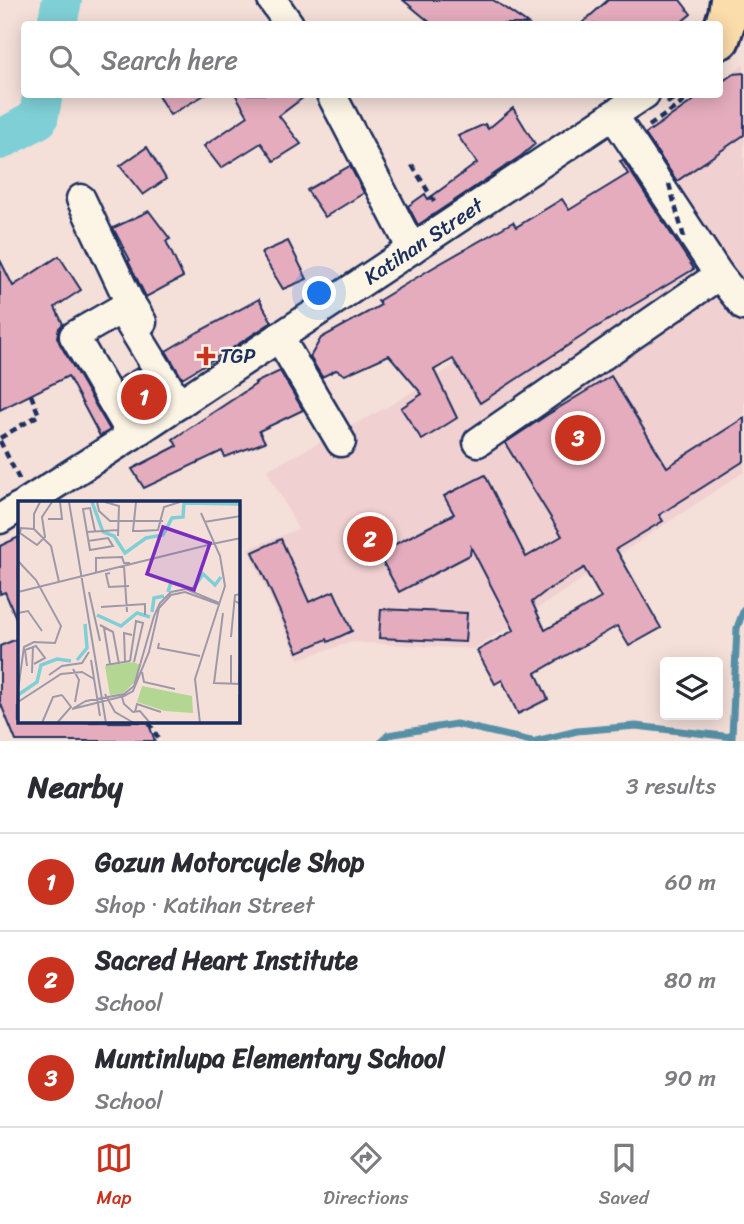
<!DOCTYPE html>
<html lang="en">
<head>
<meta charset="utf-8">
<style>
	:root { --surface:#fff; --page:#f7f7f7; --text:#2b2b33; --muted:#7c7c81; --line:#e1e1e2; --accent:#c8321e }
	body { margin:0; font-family:Sriracha,sans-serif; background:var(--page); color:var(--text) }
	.controls { position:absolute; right:21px; bottom:21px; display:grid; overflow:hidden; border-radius:7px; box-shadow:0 4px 18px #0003 }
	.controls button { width:63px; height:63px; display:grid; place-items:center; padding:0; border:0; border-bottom:2px solid var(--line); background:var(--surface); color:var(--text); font:35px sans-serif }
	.you { position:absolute; left:320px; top:294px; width:24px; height:24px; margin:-18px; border:5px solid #fff; border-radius:50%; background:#1a73e8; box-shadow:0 0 0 10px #1a73e833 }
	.badge { display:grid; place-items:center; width:46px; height:46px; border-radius:50%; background:var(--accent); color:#fff; font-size:23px; font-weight:700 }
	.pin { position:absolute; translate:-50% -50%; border:4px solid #fff; box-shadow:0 2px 7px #0006 }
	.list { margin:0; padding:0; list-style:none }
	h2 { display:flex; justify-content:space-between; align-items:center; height:91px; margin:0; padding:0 28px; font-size:30px }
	h2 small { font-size:23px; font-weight:400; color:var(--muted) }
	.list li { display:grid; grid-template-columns:46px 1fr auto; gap:21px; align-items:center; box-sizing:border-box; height:98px; padding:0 28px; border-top:2px solid var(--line) }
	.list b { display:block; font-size:26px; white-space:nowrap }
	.list p { margin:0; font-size:23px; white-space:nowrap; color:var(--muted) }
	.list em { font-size:23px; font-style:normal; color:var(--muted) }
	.icon { flex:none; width:38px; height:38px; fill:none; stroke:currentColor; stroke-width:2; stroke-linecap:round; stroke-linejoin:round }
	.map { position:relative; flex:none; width:744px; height:741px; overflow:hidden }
	.search { position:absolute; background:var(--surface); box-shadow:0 4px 18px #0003; left:21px; right:21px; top:21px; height:77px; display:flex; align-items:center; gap:18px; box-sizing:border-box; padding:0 24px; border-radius:7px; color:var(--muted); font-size:26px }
	.sheet { height:385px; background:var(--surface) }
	nav { display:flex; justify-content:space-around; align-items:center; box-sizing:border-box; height:98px; border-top:2px solid var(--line); background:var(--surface); font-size:19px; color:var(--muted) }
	nav a { display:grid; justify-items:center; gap:4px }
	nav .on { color:var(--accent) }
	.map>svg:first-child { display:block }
	.built { fill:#f0d0d1 }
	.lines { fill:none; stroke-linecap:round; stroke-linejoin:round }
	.stream { stroke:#5790a6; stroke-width:7 }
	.river { stroke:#7fd0d6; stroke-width:40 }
	.building { fill:#e5acbe; stroke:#1b2f5e; stroke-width:2; fill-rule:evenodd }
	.minor-casing { stroke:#1b2f5e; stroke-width:33 }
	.highway-casing { stroke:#1b2f5e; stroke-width:44 }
	.path { stroke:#1b2f5e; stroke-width:4.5; stroke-dasharray:7 5; stroke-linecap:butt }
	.minor { stroke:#fcf5e5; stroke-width:28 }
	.highway { stroke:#fbdcab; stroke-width:38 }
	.path-bridge { stroke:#1b2f5e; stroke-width:4.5; stroke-dasharray:7 5; stroke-linecap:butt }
	.poi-dot { fill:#c8321e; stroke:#fcf5e5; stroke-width:2.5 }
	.labels { text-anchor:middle; stroke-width:5; stroke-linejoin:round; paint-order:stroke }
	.street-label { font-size:21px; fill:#1b2f5e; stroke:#fcf5e5 }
	.poi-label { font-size:21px; fill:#1b2f5e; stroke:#fcf5e5; text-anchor:start }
	.inset-river { fill:none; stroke:#7fd0d6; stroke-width:3.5 }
	.inset-road { fill:none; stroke:#9e99a8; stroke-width:2 }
	.view { fill:#7b2cbf; fill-opacity:0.15; stroke:#7b2cbf; stroke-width:3.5 }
	.inset-edge { fill:none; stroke:#1b2f5e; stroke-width:3.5 }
</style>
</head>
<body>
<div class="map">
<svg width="744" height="741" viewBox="0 0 744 741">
	<rect width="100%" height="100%" fill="#f5dfd9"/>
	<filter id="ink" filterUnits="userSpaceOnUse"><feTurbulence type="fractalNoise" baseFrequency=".0143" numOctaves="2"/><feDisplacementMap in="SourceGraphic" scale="14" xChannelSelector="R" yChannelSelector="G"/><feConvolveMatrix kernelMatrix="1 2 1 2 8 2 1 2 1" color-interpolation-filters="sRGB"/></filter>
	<g filter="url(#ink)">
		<polygon class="built" points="744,64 744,472 514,624 473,649 352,642 298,659 248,549 298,529 267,470 393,404 694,214 643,133 699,95 720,94 720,81"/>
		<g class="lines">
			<g class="stream">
				<polyline points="382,741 388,735 456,724 531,741"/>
				<polyline points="536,741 577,731 636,726 732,737 737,628 744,609"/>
			</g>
			<g class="river">
				<polyline points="57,24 62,0"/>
				<polyline points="0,140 38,119 43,94"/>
			</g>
		</g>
		<g class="building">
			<polygon points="403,0 493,0 528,24 432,24"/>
			<polygon points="608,0 680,0 691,14 679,24 581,24"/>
			<polygon points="744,73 744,135 677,181 645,134 703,94 719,94 719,84 733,74"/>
			<polygon points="157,94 206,94 170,115"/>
			<polygon points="235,94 308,94 279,116 301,144 274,161 261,143 221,168 204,146 248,116"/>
			<polygon points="513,108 535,144 521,156 418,225 408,206 425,194 428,199 477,163 458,136 485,124 488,129"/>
			<polygon points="147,147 166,179 143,195 120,166"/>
			<polygon points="623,160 694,269 590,331 480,403 453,359 434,370 457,418 422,440 401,408 422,394 389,355 345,375 336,370 322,377 310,357 321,338 381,305 378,301 434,267 513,222 516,227 562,199 569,210 628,174 620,161"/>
			<polygon points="350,166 364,193 325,217 307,190"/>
			<polygon points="149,211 170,239 166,241 183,277 146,297 128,261 130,260 113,228"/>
			<polygon points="288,241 307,279 283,289 261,253"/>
			<polygon points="59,256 81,290 55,307 63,324 59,328 57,337 60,344 110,430 100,436 68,376 0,410 0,260 13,286"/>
			<polygon points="259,299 272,322 234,347 182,378 166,351 198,332"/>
			<polygon points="137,368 155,396 135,408 118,379"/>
			<polygon points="280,371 303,410 259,431 265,442 225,457 222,451 144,488 132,469 177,446 173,439 256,384 255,383"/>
			<path d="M611 376 667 467 744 418V461L659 515 663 521 616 549 661 628 629 646 617 626 536 673 548 699 518 714 502 680 495 684 477 651 514 630 471 547 470 555 399 592 378 553 454 514 444 496 485 475 526 557 562 536 505 443 547 415ZM584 568 601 598 545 630 532 602 546 591Z"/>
			<polygon points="19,537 19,625 5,592 0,594 0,546"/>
			<polygon points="281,539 309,602 334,591 352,631 328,642 327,639 298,652 253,552"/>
			<polygon points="381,609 467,613 465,642 379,638"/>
			<polygon points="19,638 19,722 148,722 155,741 16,741 0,702 0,646"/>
		</g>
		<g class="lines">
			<g class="minor-casing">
				<g id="minor">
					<polyline points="272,0 289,24"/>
					<polyline points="331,94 412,249"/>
					<polyline points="613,115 719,275 744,306"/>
					<polyline points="81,199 128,299 142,322"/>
					<polyline points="279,337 341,442"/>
					<polyline points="132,435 74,336 121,309 179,404"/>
					<polyline points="478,442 719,275"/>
					<path id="s1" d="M26 503 132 435 645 94"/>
					<polyline points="0,519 19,507"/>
				</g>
			</g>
			<g class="highway-casing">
				<polyline id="highway" points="720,39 728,14 730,0"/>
			</g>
			<g class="path">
				<polyline points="667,103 681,94"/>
				<polyline points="649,126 695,94"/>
				<polyline points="412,165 437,206"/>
				<polyline points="0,438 39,415 31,395"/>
				<polyline points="0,441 20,481"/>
				<polyline points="149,722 160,741"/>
			</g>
			<use href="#minor" class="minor"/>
			<use href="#highway" class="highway"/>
			<polyline class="path-bridge" points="669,184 685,241"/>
		</g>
	</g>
	<path class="poi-dot" d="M202.5 345.5h7v7h7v7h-7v7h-7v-7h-7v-7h7z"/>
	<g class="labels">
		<g class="street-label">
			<text dy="7" stroke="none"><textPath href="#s1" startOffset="476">Katihan Street</textPath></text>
		</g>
		<g class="poi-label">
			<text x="220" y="363">TGP</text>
		</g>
	</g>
	<g transform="translate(18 501)">
		<rect width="222" height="222" fill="#f5dfd9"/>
		<path d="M115 161 123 164 117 181 105 192 92 194 87 165ZM124 185 174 195 175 212 147 210 119 201Z" fill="#b3d792"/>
		<path class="inset-river" d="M74 1 85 31 96 35 107 52 128 37 145 34 154 17 165 16 166 2 223 3M175 88 185 73 197 84 203 76M150 91 153 81 166 85M134 111 136 97 146 95M79 114 103 125 119 112 132 116M59 159 69 147 67 123M0 194 19 181 23 164 39 158 53 160"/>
		<path class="inset-road" d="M22 1 16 13V28L33 45 41 81M51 1 88 222M79 1 81 10 92 20H145M87 1 101 5 100 35M118 1 115 30H122L140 29 146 6 162 1M30 18H44L42 1M186 21 223 15M16 28 3 27 2 32 19 44 27 36 24 16 34 1M69 31 100 29M70 40 90 37 95 45 72 49 65 8 72 7 77 30M194 43 223 37M0 60 18 79 43 125 37 142 16 141 6 146 0 189M106 65 109 111M78 72V57L104 56 106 62H112M92 72 88 73 91 86 111 85M0 91 194 43M71 91 82 140M217 100 222 103V136M200 103 167 91 153 94 141 107 131 151 115 190 106 195 54 208 68 200 106 193 116 185 136 115 142 102 153 91 168 88 201 102M83 106 127 103V114M0 112 10 110 24 130M205 112 196 182 223 183M82 124 95 131 101 163M86 127 92 163M213 136 217 94 223 93M141 142 140 147 182 155M73 159 82 215M112 160 118 120 125 122 116 161M107 161 106 132 114 134M88 164 112 160M9 165 7 149 18 145 27 157 16 163M55 168 61 179 57 201M124 171 126 181 157 188M14 172 15 145M31 174 44 165 64 162 71 151M213 183V154M221 183 222 154M87 193 97 211 116 222M104 196 106 203 115 211 122 210 132 222M0 201 43 173 64 171 76 178M117 211 119 203 143 211M24 222 35 196 44 194M39 222 53 206 44 194M182 222 177 178 207 85 202 55 183 12M221 222V194"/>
		<path class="view" d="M145 26 192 42 176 89 129 73Z"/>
		<rect width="222" height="222" class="inset-edge"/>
	</g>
</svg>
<div class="controls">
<button><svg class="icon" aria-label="layers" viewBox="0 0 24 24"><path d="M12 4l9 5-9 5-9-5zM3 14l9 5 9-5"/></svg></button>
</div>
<div class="you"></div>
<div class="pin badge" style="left:144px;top:397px">1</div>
<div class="pin badge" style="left:370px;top:539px">2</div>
<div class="pin badge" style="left:578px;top:438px">3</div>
<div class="search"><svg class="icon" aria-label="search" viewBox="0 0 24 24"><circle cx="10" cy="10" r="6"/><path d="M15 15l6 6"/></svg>Search here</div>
</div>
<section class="sheet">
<h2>Nearby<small>3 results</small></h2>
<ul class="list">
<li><span class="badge">1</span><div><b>Gozun Motorcycle Shop</b><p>Shop · Katihan Street</p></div><em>60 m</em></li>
<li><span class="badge">2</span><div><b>Sacred Heart Institute</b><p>School</p></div><em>80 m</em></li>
<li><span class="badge">3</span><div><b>Muntinlupa Elementary School</b><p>School</p></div><em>90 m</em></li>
</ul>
</section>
<nav>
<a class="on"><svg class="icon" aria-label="map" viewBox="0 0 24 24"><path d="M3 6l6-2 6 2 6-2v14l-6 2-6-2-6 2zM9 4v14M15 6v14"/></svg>Map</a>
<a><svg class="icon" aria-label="directions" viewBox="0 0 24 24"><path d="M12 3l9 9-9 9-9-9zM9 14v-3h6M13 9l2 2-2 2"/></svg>Directions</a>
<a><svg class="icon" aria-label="saved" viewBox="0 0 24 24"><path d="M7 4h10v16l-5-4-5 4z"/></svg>Saved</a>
</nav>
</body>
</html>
